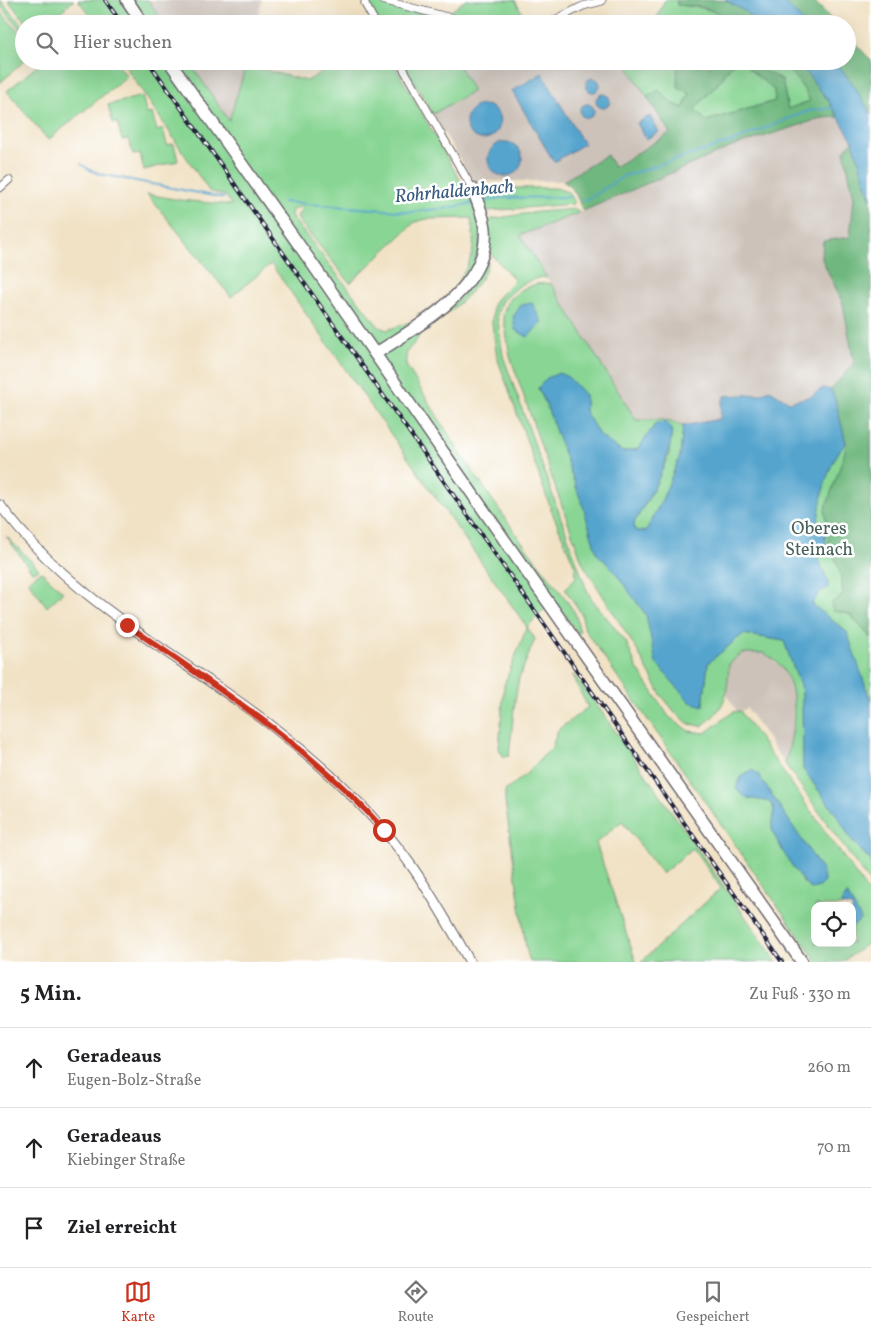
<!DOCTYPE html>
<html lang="de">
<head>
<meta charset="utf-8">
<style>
	:root { --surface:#fff; --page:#f6f6f6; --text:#202124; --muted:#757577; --line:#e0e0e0; --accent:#c8321e }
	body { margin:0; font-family:Vollkorn,serif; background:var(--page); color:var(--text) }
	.controls { position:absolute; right:15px; bottom:15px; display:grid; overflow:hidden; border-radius:10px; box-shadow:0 5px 20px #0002 }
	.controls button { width:45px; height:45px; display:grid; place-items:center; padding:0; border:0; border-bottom:1px solid var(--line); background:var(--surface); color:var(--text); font:25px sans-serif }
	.stop { position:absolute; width:15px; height:15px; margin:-11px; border:4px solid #c8321e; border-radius:50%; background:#fff }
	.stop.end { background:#c8321e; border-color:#fff; box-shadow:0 1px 5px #0008 }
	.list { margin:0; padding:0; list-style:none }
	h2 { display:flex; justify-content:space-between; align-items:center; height:65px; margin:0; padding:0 20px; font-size:21px }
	h2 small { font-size:16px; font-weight:400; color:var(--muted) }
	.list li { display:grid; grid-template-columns:32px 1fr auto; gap:15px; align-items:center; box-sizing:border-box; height:80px; padding:0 20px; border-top:1px solid var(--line) }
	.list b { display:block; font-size:19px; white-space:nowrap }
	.list p { margin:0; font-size:16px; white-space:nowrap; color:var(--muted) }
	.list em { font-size:16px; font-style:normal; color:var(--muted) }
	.icon { flex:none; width:28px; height:28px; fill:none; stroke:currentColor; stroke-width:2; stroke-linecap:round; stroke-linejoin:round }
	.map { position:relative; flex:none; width:871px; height:962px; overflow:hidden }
	.search { position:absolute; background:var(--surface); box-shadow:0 5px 20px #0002; left:15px; right:15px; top:15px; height:55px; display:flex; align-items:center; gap:12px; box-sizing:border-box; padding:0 18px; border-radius:28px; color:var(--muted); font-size:19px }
	.sheet { height:305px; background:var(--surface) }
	nav { display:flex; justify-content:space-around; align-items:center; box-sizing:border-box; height:70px; border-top:1px solid var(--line); background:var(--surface); font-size:14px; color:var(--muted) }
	nav a { display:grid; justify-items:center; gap:2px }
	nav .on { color:var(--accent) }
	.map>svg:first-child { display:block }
	.industrial { fill:#ccc2b9 }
	.green { fill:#89d694; stroke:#567c68; fill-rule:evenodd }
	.forest { fill:#6eb77e; stroke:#486c5c }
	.water { fill:#54a4ce; stroke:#3b6384 }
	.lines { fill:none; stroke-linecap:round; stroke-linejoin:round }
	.stream { stroke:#54a4ce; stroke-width:2 }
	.minor-casing { stroke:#6a656b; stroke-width:9 }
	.tertiary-casing { stroke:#6a656b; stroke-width:11 }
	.primary-casing { stroke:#6a656b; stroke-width:14 }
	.minor { stroke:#fff; stroke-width:7 }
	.tertiary { stroke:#fff; stroke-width:9 }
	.primary { stroke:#fff; stroke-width:11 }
	.rail-casing { stroke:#22223b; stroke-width:4 }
	.rail { stroke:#fff; stroke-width:2; stroke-dasharray:5.5; stroke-linecap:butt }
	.route { stroke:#c8321e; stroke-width:6 }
	.labels { text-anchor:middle; stroke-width:5; stroke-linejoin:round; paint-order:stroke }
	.park-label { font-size:18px; fill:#46615a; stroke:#fff }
	.water-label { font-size:19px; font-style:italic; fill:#385c7d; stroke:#fff }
</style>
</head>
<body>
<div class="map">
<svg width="871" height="962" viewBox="0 0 871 962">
	<rect width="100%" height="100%" fill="#fff"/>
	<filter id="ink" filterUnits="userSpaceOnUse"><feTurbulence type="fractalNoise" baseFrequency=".02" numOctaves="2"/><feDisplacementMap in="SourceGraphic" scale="10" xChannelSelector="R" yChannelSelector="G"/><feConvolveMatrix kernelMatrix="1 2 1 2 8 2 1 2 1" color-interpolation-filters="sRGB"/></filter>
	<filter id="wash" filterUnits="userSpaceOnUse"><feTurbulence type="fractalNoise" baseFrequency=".0096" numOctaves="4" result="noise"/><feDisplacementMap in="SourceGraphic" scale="20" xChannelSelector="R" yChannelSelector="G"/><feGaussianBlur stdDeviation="1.12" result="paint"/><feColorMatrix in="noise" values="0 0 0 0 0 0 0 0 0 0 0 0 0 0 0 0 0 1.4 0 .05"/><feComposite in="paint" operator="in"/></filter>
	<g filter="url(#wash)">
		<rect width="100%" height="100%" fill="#f1e2c5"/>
		<g class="industrial">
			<polygon points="148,0 262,0 256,24 164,24"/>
			<polygon points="189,61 247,61 229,121"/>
			<polygon points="456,61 624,61 670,133 613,167 606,155 563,181 477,181 471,178 433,114 473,91"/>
			<polygon points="838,117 853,141 844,151 854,198 850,237 823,241 822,259 843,304 854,363 831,390 823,388 812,396 789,403 770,390 761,394 725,396 722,402 720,419 683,426 664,420 637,421 520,235 583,211 734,146 822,118"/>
			<polygon points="742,653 764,653 782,668 794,694 792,733 785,764 747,708 738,713 727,695 729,663"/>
		</g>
		<g class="green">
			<polygon points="0,0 24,27 24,33 0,6"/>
			<polygon points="8,0 74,0 46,24 27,24"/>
			<polygon points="78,0 148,0 164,24 97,24"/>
			<polygon points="371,0 439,17 445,19 448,24 379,24 369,7"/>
			<polygon points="466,0 515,0 528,24 485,24 447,14"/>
			<path d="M665 0H677V5C705 7 714 10 738 24H654Z"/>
			<polygon points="0,11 24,38 24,61 0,83"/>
			<polygon points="43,61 115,61 127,76 48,140 7,91"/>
			<path d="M122 61H189L229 121 246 65 307 81 339 61H392L470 198C473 203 476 209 478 216 485 239 475 270 459 288 449 298 436 307 426 316L417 314C440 311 464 278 471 257 475 245 473 231 471 218L427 219 415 222 350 283 299 221 297 216 301 211 302 206 292 210 291 216 379 327 387 330 407 323H411L419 333C417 348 404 344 406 365L460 453 519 538 563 595 575 613 580 632 578 634 555 601H553L527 627 535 639 519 678 515 700 509 756 504 757 499 749 504 685 527 627 271 264 231 297 147 194 180 200 232 205 226 196 209 191Z"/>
			<polygon points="402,61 456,61 473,91 433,114"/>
			<polygon points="624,61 684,61 677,69 690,93 683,108 672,103 659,90 647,97"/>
			<path d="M734 61C747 61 761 59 774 61 791 64 803 87 810 101L788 109 782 80 748 68 774 90 775 101 706 121 695 109 721 80Z"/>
			<polygon points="142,96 147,114 152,113 157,131 163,129 167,145 174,144 178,161 144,170 140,154 133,155 129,139 122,140 117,122 113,123 108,105"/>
			<path d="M484 188H556L568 192 574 202 573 204 488 211C485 208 482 197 481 191Z"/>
			<path d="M576 209 579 213 520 235 547 278 541 277 520 285 501 302 497 315 503 356 586 588 591 598 626 642 637 668 669 717 689 731 705 733 733 712 740 711 871 896V941L842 962H817L585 630 581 613 565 589 576 577 575 566 552 512 497 357 492 323 493 305 499 296 515 280 488 251C493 280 451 311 430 326L428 332V324L462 296 488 222 492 219 537 212ZM758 774 783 813 804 884 772 830V821L774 809 770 802 759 799H748ZM847 894 860 920 852 928V943H815V906H842L841 903Z"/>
			<path d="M546 283 551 284 636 420H664L683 426 680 456 662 500 646 531H635L634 523 654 489 669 454 672 429 656 423 638 449 622 452 599 435 585 411V395L538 388 546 404 583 506 597 553 612 568 647 615 656 663 703 705 708 663 743 634 784 641 802 691 803 769 839 818 850 838 871 861V885L785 764C793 733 802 697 782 668 778 662 770 657 764 653H742L729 664C727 694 728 706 702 726L689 724 675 712 661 695 638 652 583 564 557 492 510 356 503 315 507 302 520 290 536 284Z"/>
			<polygon points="871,364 871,702 861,673 754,542"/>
			<polygon points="6,536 39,569 32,572"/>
			<polygon points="40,572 43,573 63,592 47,607 28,581"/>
			<polygon points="573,674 601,711 777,962 641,962 721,888 693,848 662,874 622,821 596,843 636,962 530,962 526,948 505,801 505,791 524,776 552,747 558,730 588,707 573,678"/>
		</g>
		<g class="forest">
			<polygon points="677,0 725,0 746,12 757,24 738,24 721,14 702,7 677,5"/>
			<polygon points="782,0 813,0 836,24 806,24"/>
			<polygon points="847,35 871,60 871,114 852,83 835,61 847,61"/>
			<path d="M684 61H699L709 67 717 61H734L721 80 695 109 706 121 775 101 774 90 748 68 753 65 782 80 788 109 810 101C802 83 791 71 775 61H797L828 100 838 117 822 118 734 146 583 211C576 196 577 191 563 181L607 155 614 167 670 133 647 97 659 90 672 103 683 108 690 94 678 87 677 69Z"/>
			<polygon points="853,141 871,200 871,638 849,614 833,611 831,603 843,595 840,572 829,543 825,510 844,455 846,443 835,399 831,390 854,363 843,304 822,259 823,241 850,237 854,198 844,151"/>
		</g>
		<g class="water">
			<polygon points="725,0 782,0 806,24 757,24 746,12"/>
			<polygon points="797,61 835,61 852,83 871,114 871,200 853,141 828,100"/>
			<polygon points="542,73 584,144 554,162 512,91"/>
			<circle cx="593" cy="85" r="7"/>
			<circle cx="603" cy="101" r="7"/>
			<circle cx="587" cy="111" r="7"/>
			<circle cx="483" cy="122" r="17"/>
			<polygon points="650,116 659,132 646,139 637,123"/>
			<circle cx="505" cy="159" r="17"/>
			<polygon points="532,303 542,322 528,337 515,330 513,317 521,305"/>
			<path d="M559 373 568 377 585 395V411L599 435 622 452 638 449 656 423 666 422 672 429C670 464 651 493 634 523L635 531H646L662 500 680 456 683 426 720 419 722 402 725 396 761 394 770 390 789 402 812 396 823 388 831 390 835 399 846 443C827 464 821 495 818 523L825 533 826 544 824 547 815 550 828 581V588L820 592 812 604 847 632 871 702V861L850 838 839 818 803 769 802 691 784 641 743 634 708 663 703 706 690 702 656 663 646 615 612 568 597 554 583 506 546 404 538 388 547 378Z"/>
			<path d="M752 770 758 774 822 870 825 882 820 887 811 889C800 881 775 841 772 828 771 822 774 816 774 809L770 802C754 798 747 802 736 788L742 775Z"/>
			<polygon points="847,894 860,917 860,920 852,928 852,906 842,906 841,903"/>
		</g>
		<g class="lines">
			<g class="stream">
				<polyline points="81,164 90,170 100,174 224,198"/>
				<polyline points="582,200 588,199 624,176 734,141 800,114 813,110 833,108"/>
				<polyline points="283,202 411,212 449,208 474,203"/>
				<polyline points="481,202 500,198 569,197"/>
			</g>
		</g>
	</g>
	<g filter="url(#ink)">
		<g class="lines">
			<g class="minor-casing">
				<g id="minor">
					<polyline points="365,0 365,4 376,24"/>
					<polyline points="382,0 474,24"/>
					<polyline points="547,24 583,6 602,1"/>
					<polyline points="399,61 472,188"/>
					<polyline points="0,188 9,180"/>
				</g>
			</g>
			<g class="tertiary-casing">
				<path id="tertiary" d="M0 505C72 602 178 654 272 726 325 767 375 813 413 868 434 898 452 930 470 962"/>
			</g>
			<g class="primary-casing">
				<g id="primary">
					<polyline points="127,0 143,24"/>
					<polyline points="169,61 311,262 517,558 802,962"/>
					<path d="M375 354C417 326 491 288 485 228 483 214 477 200 472 188"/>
				</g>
			</g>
			<use href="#minor" class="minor"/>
			<use href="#tertiary" class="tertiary"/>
			<use href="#primary" class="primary"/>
			<g class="rail-casing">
				<g id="rail">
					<polyline points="105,0 122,24"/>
					<polyline points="148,61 782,962"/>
				</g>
			</g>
			<use href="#rail" class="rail"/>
		</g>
	</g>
	<g class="lines" filter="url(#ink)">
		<path class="route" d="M127 625C218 688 311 747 384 830"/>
	</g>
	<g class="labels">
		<g class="park-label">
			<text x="819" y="534">Oberes<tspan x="819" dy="21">Steinach</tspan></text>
		</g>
		<g class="water-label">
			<text transform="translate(454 190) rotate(-5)" y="7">Rohrhaldenbach</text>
		</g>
	</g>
</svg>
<div class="controls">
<button><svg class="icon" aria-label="locate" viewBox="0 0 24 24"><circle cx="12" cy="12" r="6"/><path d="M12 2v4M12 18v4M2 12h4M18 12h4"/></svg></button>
</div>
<div class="stop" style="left:384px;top:830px"></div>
<div class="stop end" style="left:127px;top:625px"></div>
<div class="search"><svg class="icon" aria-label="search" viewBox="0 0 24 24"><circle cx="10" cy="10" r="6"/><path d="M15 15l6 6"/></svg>Hier suchen</div>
</div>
<section class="sheet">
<h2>5 Min.<small>Zu Fuß · 330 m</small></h2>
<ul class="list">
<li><svg class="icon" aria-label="ahead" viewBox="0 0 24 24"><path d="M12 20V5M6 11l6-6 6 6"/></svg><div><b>Geradeaus</b><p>Eugen-Bolz-Straße</p></div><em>260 m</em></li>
<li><svg class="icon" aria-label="ahead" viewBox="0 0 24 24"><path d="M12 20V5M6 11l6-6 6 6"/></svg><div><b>Geradeaus</b><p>Kiebinger Straße</p></div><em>70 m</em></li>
<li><svg class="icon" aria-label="arrive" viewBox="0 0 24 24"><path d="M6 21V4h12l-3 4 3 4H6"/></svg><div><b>Ziel erreicht</b></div></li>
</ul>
</section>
<nav>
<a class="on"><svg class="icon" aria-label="map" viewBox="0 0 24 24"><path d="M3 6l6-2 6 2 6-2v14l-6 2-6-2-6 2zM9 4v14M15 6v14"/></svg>Karte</a>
<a><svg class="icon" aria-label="directions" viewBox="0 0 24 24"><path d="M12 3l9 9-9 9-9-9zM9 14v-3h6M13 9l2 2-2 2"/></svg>Route</a>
<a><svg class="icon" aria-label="saved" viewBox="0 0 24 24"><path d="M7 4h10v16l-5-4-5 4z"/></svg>Gespeichert</a>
</nav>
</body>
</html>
